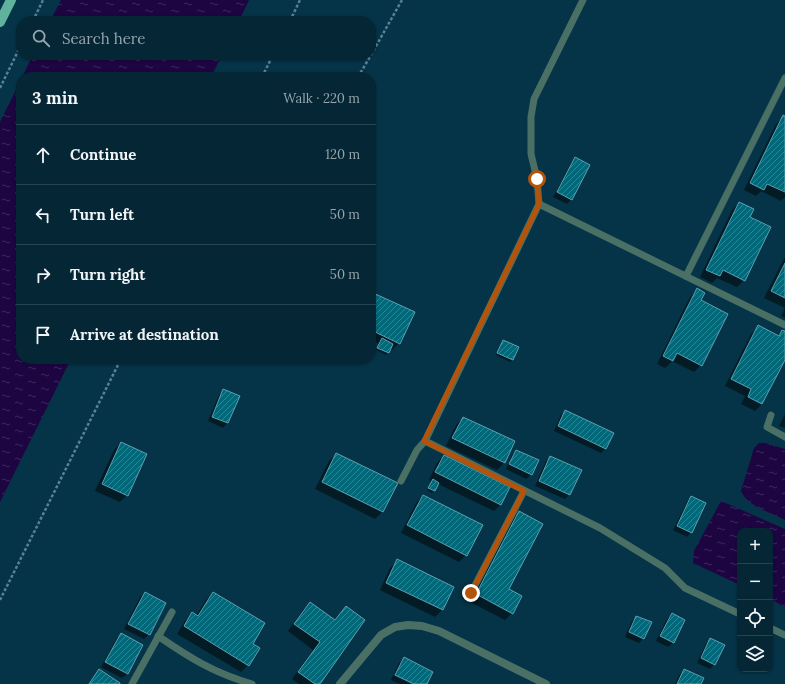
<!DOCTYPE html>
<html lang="en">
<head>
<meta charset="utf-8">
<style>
	:root { --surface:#042635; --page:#123241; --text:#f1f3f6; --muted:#97a5ad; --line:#254350 }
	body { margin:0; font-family:Lora,serif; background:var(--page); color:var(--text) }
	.controls { position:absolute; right:12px; bottom:12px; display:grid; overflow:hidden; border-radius:8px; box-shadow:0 1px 3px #0004 }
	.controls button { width:36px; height:36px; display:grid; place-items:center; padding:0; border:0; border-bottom:1px solid var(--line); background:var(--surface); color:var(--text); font:20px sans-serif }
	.stop { position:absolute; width:12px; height:12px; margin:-9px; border:3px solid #b45309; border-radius:50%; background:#fff }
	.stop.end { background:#b45309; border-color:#fff; box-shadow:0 1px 4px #0008 }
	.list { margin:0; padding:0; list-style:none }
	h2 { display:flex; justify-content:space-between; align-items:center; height:52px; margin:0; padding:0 16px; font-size:17px }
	h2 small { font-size:13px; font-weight:400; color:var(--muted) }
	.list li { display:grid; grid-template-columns:26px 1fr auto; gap:12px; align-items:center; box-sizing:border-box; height:60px; padding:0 16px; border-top:1px solid var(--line) }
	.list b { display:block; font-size:15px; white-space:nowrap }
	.list em { font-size:13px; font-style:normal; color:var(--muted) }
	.icon { flex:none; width:22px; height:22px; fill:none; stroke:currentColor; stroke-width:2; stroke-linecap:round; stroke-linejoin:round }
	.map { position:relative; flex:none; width:785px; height:684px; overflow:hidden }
	.search { position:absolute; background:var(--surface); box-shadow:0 1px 3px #0004; left:16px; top:16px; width:360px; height:44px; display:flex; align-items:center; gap:10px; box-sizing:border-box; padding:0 14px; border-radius:16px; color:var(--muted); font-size:15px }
	.panel { position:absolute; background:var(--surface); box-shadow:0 1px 3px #0004; left:16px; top:72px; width:360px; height:292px; border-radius:16px }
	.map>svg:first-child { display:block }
	.water { fill:url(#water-ripples) }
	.shadow { fill:#0007 }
	.building { fill:url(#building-hatch); stroke:#5ba0af }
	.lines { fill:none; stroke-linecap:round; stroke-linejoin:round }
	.path { stroke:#5a8092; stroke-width:2.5; stroke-dasharray:3 2; stroke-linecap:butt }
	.lane { stroke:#4a7065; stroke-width:7 }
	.street { stroke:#4a7065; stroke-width:8 }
	.primary { stroke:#5fb29b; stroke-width:10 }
	.route { stroke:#b45309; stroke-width:5 }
</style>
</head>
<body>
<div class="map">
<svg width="785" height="684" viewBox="0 0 785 684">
	<defs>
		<pattern id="water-ripples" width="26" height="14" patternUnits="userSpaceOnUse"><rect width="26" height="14" fill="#1d0542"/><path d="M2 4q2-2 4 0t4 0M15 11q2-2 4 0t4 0" fill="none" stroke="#3c295d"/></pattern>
		<pattern id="building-hatch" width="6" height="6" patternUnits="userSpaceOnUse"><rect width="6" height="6" fill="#016879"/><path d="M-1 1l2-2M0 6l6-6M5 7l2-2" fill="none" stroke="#308493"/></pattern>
	</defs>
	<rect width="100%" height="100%" fill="#053347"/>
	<g class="water">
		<polygon points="61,0 249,0 239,21 50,21"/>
		<polygon points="33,55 222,55 211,77 22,77"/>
		<polygon points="21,80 21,359 71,359 0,502 0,122"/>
		<path d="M759 443H765L785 449V520C771 513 747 506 741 491L754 448Z"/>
		<polygon points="721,501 785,529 785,607 770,599 770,531 740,531 740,585 693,563 694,551"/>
	</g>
	<g class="shadow">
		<polygon points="783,117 785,117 785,197 781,201 761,191 756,196 744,190 776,124"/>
		<polygon points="575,159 571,198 557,191 571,163"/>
		<polygon points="556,192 571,200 567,204 553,197"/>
		<polygon points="739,203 749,217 744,280 737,287 717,278 712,283 700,277 732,210"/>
		<polygon points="785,257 785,308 764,298"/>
		<polygon points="697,290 700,301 701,365 694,372 672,361 665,368 657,364 690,297"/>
		<polygon points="371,293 399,343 392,350 390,349 386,355 376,350 379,344 371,340"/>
		<polygon points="785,308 785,318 781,316"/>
		<polygon points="758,327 777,336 783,331 785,332 785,357 762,404 755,411 741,404 745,396 725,386 751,334"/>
		<polygon points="503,341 512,360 510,362 496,355"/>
		<polygon points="223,390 238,397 227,423 223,428 208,421 219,395"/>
		<polygon points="565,411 605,449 601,453 554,431 561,415"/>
		<polygon points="785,414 785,428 779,426"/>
		<polygon points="463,418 505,462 497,470 446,446 456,425"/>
		<polygon points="121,443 127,495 120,502 95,491 114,450"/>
		<polygon points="517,451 531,475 526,479 506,469 512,455"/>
		<polygon points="336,454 396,484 382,512 375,519 315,489 329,461"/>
		<polygon points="444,456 501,504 494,511 438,484 432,493 427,490 432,481 429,480 437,463"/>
		<polygon points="551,457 569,495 565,499 535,486 546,461"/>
		<polygon points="423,496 466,555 459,562 401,533 416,503"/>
		<polygon points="692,497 691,532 687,537 673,530 687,502"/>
		<polygon points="519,512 508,589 512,613 505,620 470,602 512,520"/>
		<polygon points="397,561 453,588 442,610 435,617 380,590 390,568"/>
		<polygon points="145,593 149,634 144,639 124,629 140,597"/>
		<polygon points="213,593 252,644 248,665 241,672 177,634 185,621 192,614 196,616 206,600"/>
		<polygon points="310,603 334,620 346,607 319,684 299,684 292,679 313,650 288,631 303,610"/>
		<polygon points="672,615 684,621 673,643 668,647 656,641 667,619"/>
		<polygon points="636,617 644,638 639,643 625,637 632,621"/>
		<polygon points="121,634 142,645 127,674 122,678 101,667 117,638"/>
		<polygon points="711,639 724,646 714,665 710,669 697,663 706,644"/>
		<polygon points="404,659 426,684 416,684 394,673 399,663"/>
		<polygon points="684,670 700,684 675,684 679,675"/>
		<polygon points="393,675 411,684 400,684 391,680"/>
	</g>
	<g class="building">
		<polygon points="783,115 785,116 785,192 767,184 764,190 750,183"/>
		<polygon points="575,157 590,165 572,200 557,192"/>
		<polygon points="739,202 754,209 750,217 771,227 745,281 723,270 720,276 706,270"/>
		<polygon points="785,263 785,298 771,291"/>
		<polygon points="697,288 705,293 701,300 728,314 702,366 677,353 673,361 663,356"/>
		<polygon points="371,292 415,312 400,344 371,330"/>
		<polygon points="758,325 779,336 782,330 785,331 785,360 762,404 748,397 751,389 731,379"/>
		<polygon points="382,338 393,344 389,353 377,348"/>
		<polygon points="503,340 519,347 513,360 497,353"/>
		<polygon points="223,389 240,396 228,423 212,417"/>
		<polygon points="565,410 614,433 606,449 558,426"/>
		<polygon points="463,417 515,441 505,463 452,438"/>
		<polygon points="121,442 147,454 128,496 102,484"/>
		<polygon points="516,450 539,460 532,475 509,464"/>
		<polygon points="336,453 398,483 383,512 322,482"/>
		<polygon points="444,455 510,487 501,505 435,472"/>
		<polygon points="550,456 582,470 570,495 539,481"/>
		<polygon points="433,479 439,483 435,491 428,488"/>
		<polygon points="423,495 483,525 467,556 407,525"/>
		<polygon points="691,496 706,503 692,533 677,526"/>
		<polygon points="519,511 543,524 509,589 522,596 513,614 476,594"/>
		<polygon points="397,559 454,587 443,610 386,583"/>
		<polygon points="145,592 166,603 150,635 128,624"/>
		<polygon points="213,592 265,623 253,644 260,648 249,666 184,626 192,612 198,616"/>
		<polygon points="310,602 335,620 346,606 365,620 320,684 315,684 298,672 320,642 294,624"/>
		<polygon points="672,613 685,620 674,643 660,636"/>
		<polygon points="636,616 652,622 644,639 629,632"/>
		<polygon points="121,633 143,645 128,674 105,662"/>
		<polygon points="710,638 725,645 715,665 701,658"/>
		<polygon points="404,657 433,672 427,684 414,684 395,675"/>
		<polygon points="99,669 120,683 120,684 89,684"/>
		<polygon points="684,669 704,678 701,684 677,684"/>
	</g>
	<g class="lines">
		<g class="path">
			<polyline points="33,21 43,0"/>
			<polyline points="290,21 300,0"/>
			<polyline points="371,55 402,0"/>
			<polyline points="262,77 273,55"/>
			<polyline points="358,77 371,55"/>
			<polyline points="0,88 21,45"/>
			<polyline points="0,600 121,359"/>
		</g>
		<g class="lane">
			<polyline points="539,204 785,325"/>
			<polyline points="686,276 785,78"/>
			<polyline points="771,415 767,427 785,437"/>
			<polyline points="425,441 600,528 665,568 685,588 740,614"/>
			<polyline points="401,481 417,450 425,441 539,204 537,179 531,154 531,117 534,99 583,0"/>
			<polyline points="471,593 524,491"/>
			<polyline points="770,628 785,635"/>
			<path d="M158 636C190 658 214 673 252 684"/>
			<polyline points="132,684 172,612"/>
		</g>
		<polyline class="street" points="340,684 381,635 395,627 408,625 422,626 439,631 546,684"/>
		<polyline class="primary" points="0,22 11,0"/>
	</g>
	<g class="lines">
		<polyline class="route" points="471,593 524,491 424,441 539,204 537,179"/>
	</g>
</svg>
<div class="controls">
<button>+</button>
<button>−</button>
<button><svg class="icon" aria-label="locate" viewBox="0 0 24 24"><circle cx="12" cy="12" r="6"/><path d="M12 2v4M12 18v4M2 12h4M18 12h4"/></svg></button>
<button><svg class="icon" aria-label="layers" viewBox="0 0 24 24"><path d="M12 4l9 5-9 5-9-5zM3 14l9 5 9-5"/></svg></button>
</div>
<div class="stop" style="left:537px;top:179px"></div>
<div class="stop end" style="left:471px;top:593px"></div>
<div class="search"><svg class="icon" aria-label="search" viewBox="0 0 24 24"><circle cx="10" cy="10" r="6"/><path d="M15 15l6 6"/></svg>Search here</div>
<section class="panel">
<h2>3 min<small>Walk · 220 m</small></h2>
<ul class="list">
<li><svg class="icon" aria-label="ahead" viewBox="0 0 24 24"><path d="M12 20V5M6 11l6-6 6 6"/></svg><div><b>Continue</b></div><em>120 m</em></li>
<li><svg class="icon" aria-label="left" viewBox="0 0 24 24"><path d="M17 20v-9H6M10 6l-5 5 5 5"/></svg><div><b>Turn left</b></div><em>50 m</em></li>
<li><svg class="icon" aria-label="right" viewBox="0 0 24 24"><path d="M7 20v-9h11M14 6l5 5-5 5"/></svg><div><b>Turn right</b></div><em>50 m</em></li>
<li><svg class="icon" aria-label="arrive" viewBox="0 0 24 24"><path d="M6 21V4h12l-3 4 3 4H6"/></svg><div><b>Arrive at destination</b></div></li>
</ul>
</section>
</div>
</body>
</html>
